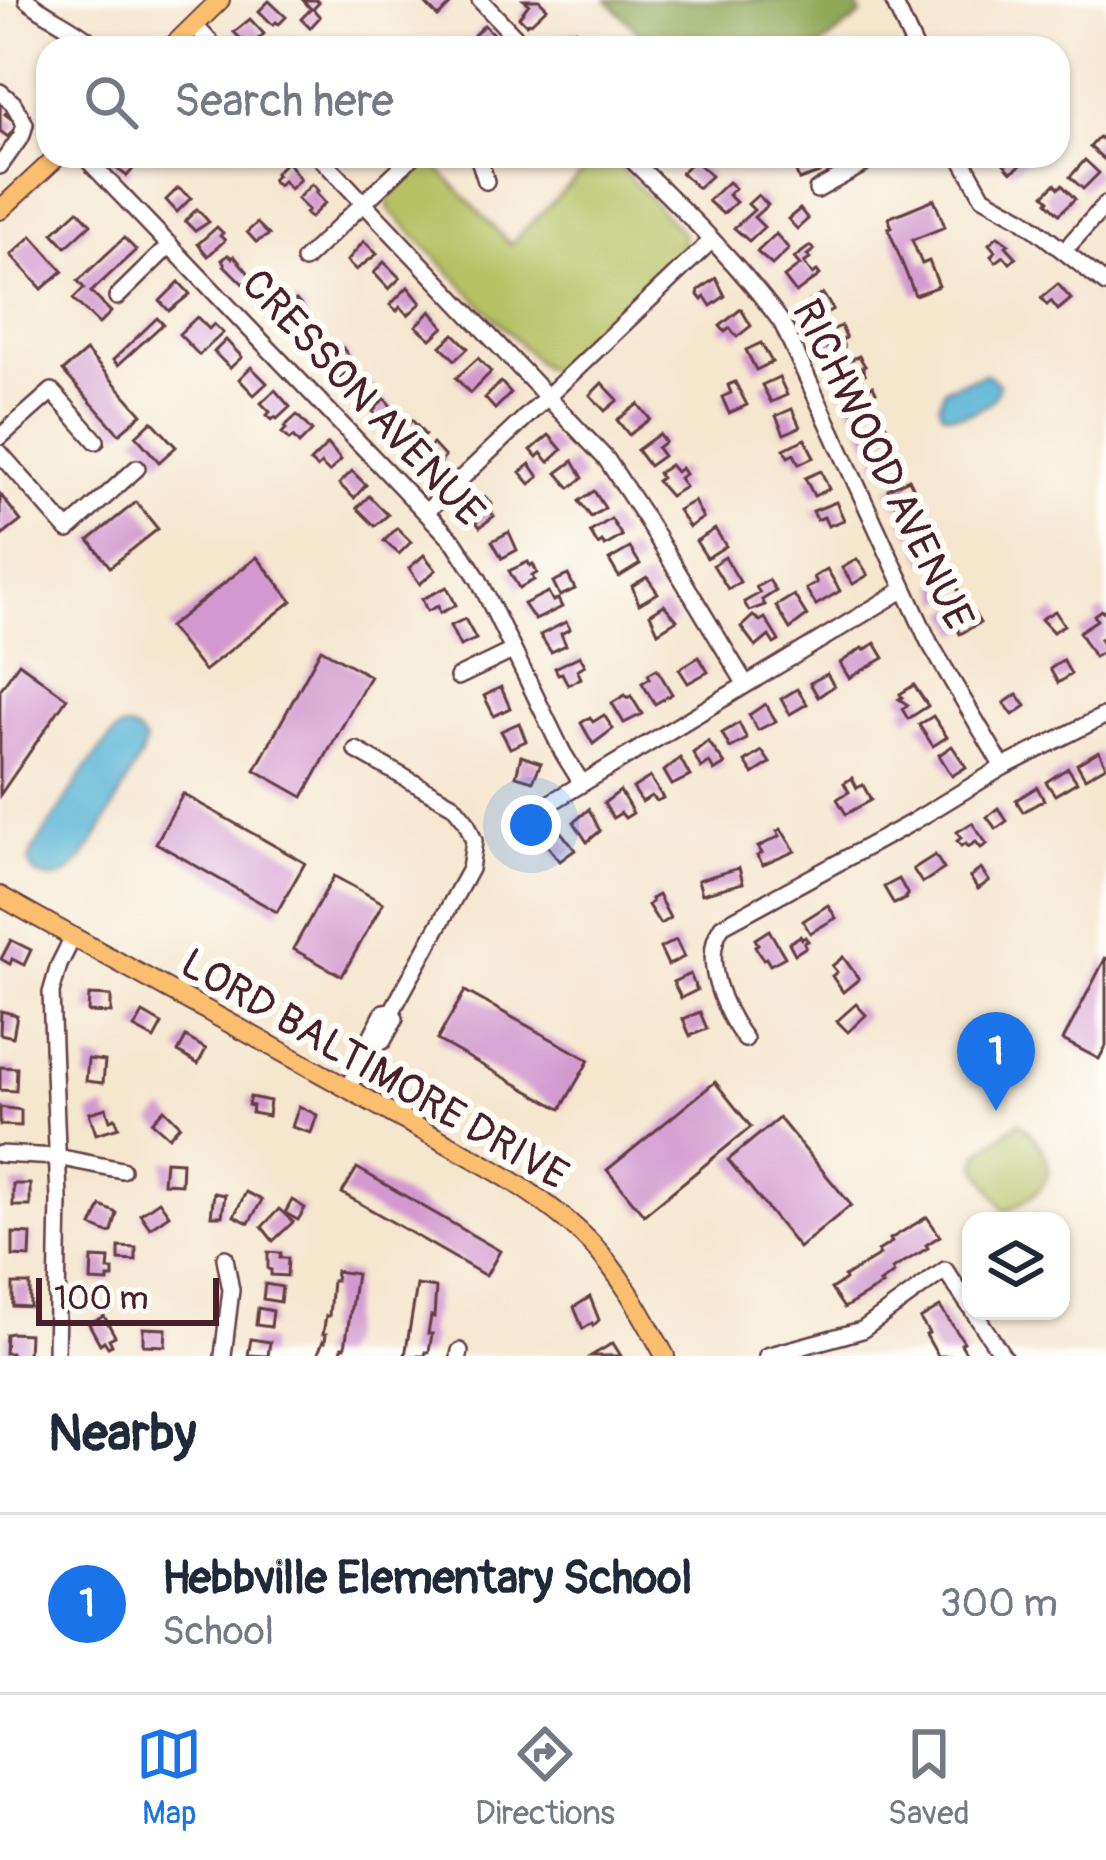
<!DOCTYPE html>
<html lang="en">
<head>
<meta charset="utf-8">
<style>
	:root { --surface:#fff; --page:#f2f2f3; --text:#1f2937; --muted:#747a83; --line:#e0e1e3; --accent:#1a73e8 }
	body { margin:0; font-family:Pangolin,sans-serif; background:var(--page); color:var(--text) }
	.controls { position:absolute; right:36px; bottom:36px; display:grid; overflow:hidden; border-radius:24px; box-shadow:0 3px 9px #0004 }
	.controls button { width:108px; height:108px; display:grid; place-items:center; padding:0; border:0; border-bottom:3px solid var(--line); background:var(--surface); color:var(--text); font:60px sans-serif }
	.scale { position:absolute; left:36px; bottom:30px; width:183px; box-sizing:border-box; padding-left:12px; border:6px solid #4a1f2b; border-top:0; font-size:33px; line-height:42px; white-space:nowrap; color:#4a1f2b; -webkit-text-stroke:9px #fdfcf7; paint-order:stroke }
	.you { position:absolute; left:531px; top:825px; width:42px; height:42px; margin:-30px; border:9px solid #fff; border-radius:50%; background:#1a73e8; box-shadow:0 0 0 18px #1a73e833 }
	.badge { display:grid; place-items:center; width:78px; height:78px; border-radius:50%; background:var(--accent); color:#fff; font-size:39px; font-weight:700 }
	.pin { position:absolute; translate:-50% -99px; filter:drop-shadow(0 3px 6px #0008) }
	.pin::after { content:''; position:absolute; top:63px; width:42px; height:36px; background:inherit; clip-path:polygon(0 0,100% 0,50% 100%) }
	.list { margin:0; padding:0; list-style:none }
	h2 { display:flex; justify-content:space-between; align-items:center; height:156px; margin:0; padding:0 48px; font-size:51px }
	h2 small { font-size:39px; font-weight:400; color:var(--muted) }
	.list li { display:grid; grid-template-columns:78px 1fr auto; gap:36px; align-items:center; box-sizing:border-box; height:180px; padding:0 48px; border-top:3px solid var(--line) }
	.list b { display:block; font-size:45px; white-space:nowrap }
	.list p { margin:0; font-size:39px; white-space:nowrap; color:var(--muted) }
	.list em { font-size:39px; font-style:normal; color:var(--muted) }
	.icon { flex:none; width:66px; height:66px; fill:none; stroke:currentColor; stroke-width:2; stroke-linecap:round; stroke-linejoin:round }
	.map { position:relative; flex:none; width:1106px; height:1356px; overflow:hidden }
	.search { position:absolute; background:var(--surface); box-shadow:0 3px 9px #0004; left:36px; right:36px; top:36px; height:132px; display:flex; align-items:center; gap:30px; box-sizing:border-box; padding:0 42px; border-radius:36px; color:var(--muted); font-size:45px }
	.sheet { height:336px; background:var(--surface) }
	nav { display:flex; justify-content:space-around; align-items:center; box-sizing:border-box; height:168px; border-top:3px solid var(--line); background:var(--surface); font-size:33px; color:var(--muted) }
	nav a { display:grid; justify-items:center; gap:6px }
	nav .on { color:var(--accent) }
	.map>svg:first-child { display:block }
	.green { fill:#b5c163; stroke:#807047; stroke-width:3 }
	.forest { fill:#90a759; stroke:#6d6342; stroke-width:3 }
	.water { fill:#57b4d5; stroke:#506a80; stroke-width:3 }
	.building { fill:#d298cf }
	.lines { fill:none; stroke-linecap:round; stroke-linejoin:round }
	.minor-casing { stroke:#643d43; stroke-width:20 }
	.major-casing { stroke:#643d43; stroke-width:22 }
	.minor { stroke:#fff; stroke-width:15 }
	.major { stroke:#fbbe6e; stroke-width:18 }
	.labels { text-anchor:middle; stroke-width:12; stroke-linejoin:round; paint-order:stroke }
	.street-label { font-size:42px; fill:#4a1f2b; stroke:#fdfcf7 }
</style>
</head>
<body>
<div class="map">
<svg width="1106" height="1356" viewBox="0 0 1106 1356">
	<rect width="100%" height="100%" fill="#fdfcf7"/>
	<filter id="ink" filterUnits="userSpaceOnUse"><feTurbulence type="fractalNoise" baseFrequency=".00833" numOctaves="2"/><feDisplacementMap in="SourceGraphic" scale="24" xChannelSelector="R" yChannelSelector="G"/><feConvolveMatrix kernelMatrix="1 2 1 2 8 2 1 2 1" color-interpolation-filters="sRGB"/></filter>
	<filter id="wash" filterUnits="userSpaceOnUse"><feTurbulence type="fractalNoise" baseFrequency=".004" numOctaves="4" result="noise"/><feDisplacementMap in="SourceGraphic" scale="48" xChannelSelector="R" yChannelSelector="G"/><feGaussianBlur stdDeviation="2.7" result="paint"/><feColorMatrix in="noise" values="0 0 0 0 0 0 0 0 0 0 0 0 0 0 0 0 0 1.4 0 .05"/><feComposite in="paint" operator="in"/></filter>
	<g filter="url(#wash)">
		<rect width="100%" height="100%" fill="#f5e6ce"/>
		<g class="green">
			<polygon points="599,156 609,156 683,233 682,247 554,369 543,368 388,208 389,196 429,159 510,244"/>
			<path d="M1019 1122C1062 1161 1058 1188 1005 1211L976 1165 979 1153Z"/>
		</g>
		<polygon class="forest" points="607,0 855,0 861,15 819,48 654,48"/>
		<g class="water">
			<path d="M986 374 999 383C996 407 965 420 942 413L939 405 945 388Z"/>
			<path d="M121 729C133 728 139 732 145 743L141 756C124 783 90 865 62 876 52 880 44 877 34 873L29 861 32 852 85 770 111 737Z"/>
		</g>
		<g id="blocks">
			<g class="building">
				<polygon points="303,0 316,0 319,3 313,9 320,17 310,28 301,19 311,9"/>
				<polygon points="422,0 447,0 451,4 438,17"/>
				<polygon points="524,0 539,0 547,8 531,23 529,22 526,24 519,17 529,4"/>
				<polygon points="269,1 286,17 279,24 276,22 273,25 259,11"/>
				<polygon points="250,19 264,34 249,47 234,32"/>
				<polygon points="484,25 501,42 503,46 500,48 479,48 482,45 473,36"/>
				<polygon points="575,30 585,41 578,48 555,48"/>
				<polygon points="0,99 11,107 5,114 18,124 8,137 0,131"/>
				<polygon points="1099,137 1104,141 1106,138 1106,161 1090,147"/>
				<polygon points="113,156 129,156 133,160 128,165 133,169 127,176 113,166 109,160"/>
				<polygon points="493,156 550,156 550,161 493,160"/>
				<polygon points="790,156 799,156 800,159 812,156 819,173 799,180"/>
				<polygon points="1004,156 1024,156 1027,161 1011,172 1000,159"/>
				<polygon points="694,160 711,176 698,188 681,173"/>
				<polygon points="1085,160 1099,173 1083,189 1070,177"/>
				<polygon points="287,161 300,179 290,189 283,181 278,186 272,180 277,175 275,173"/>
				<polygon points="728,182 735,188 728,195 736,202 723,214 708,201"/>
				<polygon points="312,184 318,191 316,193 325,203 310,218 305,213 308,210 297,199"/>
				<polygon points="1055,184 1059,188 1062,185 1075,199 1059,214 1047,202 1049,200 1044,195"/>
				<polygon points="178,188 191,198 177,212 166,200"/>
				<polygon points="758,195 768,205 754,217 764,227 749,241 734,228 754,210 748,204"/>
				<polygon points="934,199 945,227 912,240 922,264 929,261 939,286 915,295 888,228 892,227 888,218"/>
				<polygon points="197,209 209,222 195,231 185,221"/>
				<polygon points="800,209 808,219 797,229 788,219"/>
				<polygon points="78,210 91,224 66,247 53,233"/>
				<polygon points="257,223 269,235 256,242 247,232"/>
				<polygon points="217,227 223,233 220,236 225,240 208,256 198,244"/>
				<polygon points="776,234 789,249 772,265 757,252"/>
				<polygon points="32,236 63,271 42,289 11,255"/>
				<polygon points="998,236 1009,244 1006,246 1016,257 1010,263 1004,256 996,262 991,256 995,251 989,244"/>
				<polygon points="124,238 136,250 91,292 111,312 99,324 73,299 84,288 78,281"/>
				<polygon points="364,241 377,254 356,270 347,261"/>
				<polygon points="810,246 814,250 807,255 810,259 804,263 812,274 817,271 820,275 796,293 784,277 800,265 794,258"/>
				<polygon points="228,255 232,258 234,256 251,276 243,284 224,265 225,264 222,260"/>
				<polygon points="384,262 400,278 389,289 374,273"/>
				<polygon points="716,278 725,296 711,306 705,297 702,300 698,295 699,290"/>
				<polygon points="179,282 190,294 169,311 160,301"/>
				<polygon points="1058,284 1071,299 1058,310 1051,301 1047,305 1041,298"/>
				<polygon points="408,287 421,303 408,315 400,307 397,311 390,305"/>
				<polygon points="823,294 833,309 813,321 803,305"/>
				<polygon points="296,300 307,312 302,317 305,321 294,332 273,311 283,301 289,307"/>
				<polygon points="741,309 751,326 737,337 730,328 725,332 720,326"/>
				<polygon points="431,311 444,327 431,339 416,326"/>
				<polygon points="197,317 209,329 214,324 223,333 199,355 179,334"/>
				<polygon points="157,318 163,324 118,365 113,360"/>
				<polygon points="841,326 846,338 841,340 844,347 830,353 825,341 822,343 819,336"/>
				<polygon points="314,329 327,344 315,356 301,342"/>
				<polygon points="454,334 468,348 455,360 441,346"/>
				<polygon points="226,340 242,357 230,368 214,352"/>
				<polygon points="761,343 772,362 756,370 746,350"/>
				<polygon points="343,348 351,360 347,364 351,368 338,380 324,366"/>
				<polygon points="86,351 142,414 119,434 63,371"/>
				<polygon points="859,356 865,366 862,367 865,374 843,384 833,368"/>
				<polygon points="478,358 491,372 470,393 456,378"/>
				<polygon points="251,367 267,383 254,395 239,379"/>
				<polygon points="364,374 376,390 363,402 350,388"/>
				<polygon points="779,377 787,395 771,402 762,385"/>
				<polygon points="501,382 511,393 495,409 485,398"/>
				<polygon points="735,382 747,405 729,413 722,397 731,393 728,385"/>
				<polygon points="602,383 618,400 605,411 590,395"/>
				<polygon points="873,386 876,392 867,398 871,408 856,415 846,398"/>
				<polygon points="275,390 290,407 277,419 275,417 272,420 267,415 270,412 261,403"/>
				<polygon points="384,398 398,414 386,426 373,412"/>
				<polygon points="638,404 650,419 629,435 617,420"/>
				<polygon points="792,409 800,427 784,434 776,416"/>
				<polygon points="297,415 312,431 299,444 293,437 289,440 282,433 286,429 284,427"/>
				<polygon points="882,418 886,426 881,428 886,438 870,446 860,428"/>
				<polygon points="412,420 425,435 407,452 394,438"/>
				<polygon points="152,421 176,447 159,462 136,436"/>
				<polygon points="659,434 665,442 657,448 663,456 649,466 637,450"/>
				<polygon points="549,435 562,450 549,462 541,453 537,457 531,450"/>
				<polygon points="805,439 814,457 799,464 794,454 788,457 784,449"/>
				<polygon points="328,444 341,460 329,472 321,464 317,468 310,462"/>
				<polygon points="433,444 445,457 430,475 416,461"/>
				<polygon points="890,449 899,469 886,475 880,463 877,465 874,458"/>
				<polygon points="573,461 583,478 570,488 557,473"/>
				<polygon points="530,464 539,477 530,484 520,472"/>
				<polygon points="670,465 676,472 681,468 685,474 679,478 685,487 670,496 657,481 661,478 658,473"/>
				<polygon points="352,471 366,485 354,498 339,484"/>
				<polygon points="821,471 829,489 814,496 805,478"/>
				<polygon points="909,479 913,487 907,490 912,500 896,506 888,489"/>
				<polygon points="594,491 605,508 591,517 579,501"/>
				<polygon points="0,494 21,521 3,535 0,530"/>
				<polygon points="369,496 388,515 375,526 357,508"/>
				<polygon points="485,497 491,504 487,507 494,516 480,527 468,511 475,506 474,504"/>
				<polygon points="694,501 703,518 689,527 678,510"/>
				<polygon points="136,502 158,529 110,567 89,540"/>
				<polygon points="836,502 844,520 828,526 824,517 817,520 813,511"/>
				<polygon points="917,510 925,528 909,535 901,517"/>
				<polygon points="611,519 622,536 605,546 602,542 598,545 590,532"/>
				<polygon points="397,528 411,542 399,554 384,541"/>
				<polygon points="715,529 726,546 707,558 696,541"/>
				<polygon points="509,532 517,550 502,558 492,541"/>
				<polygon points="933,536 935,542 942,539 945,547 939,549 943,559 928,567 918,549 921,548 919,542"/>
				<polygon points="630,548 640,564 619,577 609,560"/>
				<polygon points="424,555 436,570 420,584 409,568"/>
				<polygon points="257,557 292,601 204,671 169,627"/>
				<polygon points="725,557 740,582 728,589 713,565"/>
				<polygon points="857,559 868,575 853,584 842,568"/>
				<polygon points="528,562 530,566 533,564 537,573 532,576 534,580 519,588 509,571"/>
				<polygon points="827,569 840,591 816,605 806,589 817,583 814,577"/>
				<polygon points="568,575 575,589 560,596 553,582"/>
				<polygon points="647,577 658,593 639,604 632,586"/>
				<polygon points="951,577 961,595 941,602 936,583"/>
				<polygon points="769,580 776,591 762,600 765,605 749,611 744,602 760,593 756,587"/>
				<polygon points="447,587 456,605 440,613 438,606 427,611 422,599"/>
				<polygon points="548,592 553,601 558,599 562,607 535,620 524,604"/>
				<polygon points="794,595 807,616 790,629 776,606"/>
				<polygon points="664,605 677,620 658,632 650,614"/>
				<polygon points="961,605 964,610 968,608 970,611 972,610 980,623 960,634 948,612"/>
				<polygon points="1101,610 1106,613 1106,635 1100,639 1106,650 1094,657 1079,632 1097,620 1094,615"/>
				<polygon points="1055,611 1064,625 1053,632 1041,619"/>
				<polygon points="753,616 760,621 765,618 779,641 774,644 769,636 756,647 741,627"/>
				<polygon points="465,619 476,639 460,646 450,626"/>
				<polygon points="566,622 570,629 561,634 566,645 551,652 540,635"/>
				<polygon points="875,643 884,658 849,678 840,663 862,648 864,650"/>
				<polygon points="321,649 370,676 303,797 255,770"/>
				<polygon points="580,656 585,665 577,670 581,678 568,685 562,673 558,674 555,668"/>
				<polygon points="699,657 708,672 688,683 679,669"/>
				<polygon points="1063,660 1071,674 1058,683 1050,669"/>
				<polygon points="19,663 67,698 0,795 0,690"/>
				<polygon points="657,669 672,694 655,704 642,683 650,678 648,674"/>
				<polygon points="827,674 834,686 818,697 810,683"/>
				<polygon points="914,685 928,706 908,719 902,709 908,705 899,699 902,697 900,694"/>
				<polygon points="501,687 510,708 494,716 484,696"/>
				<polygon points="797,689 807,704 790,714 781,699"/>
				<polygon points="1017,694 1026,706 1013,715 1004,703"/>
				<polygon points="625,695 627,698 631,696 642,714 624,723 612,703"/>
				<polygon points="765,704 776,721 758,730 749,715"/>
				<polygon points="604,715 613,729 593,744 581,723 590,717 593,722"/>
				<polygon points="933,716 947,737 933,746 919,725"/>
				<polygon points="519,723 526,741 510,748 501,731"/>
				<polygon points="739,723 747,739 730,748 722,733"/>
				<polygon points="708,741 725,764 714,771 709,762 701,768 693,753"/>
				<polygon points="952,746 966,767 952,776 939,755"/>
				<polygon points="762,751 770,763 753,774 745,762"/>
				<polygon points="1099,751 1106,766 1085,778 1077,764"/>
				<polygon points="521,756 541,763 533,781 516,776"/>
				<polygon points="680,758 690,776 672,785 664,771"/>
				<polygon points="1068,768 1077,782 1055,795 1046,782"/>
				<polygon points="650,777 663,798 657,801 651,796 642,802 633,788"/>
				<polygon points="852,778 857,788 863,785 871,800 846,814 837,799 849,792 844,783"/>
				<polygon points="1037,787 1044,800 1023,812 1016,800"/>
				<polygon points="620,791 633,813 625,818 621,813 613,818 604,803"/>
				<polygon points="183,794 305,863 277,912 156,843"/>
				<polygon points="998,808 1007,821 996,829 987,817"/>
				<polygon points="589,809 600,831 587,842 574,822"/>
				<polygon points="972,823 987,844 981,848 976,842 968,847 966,843 961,846 957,841 961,838 957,832"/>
				<polygon points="781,829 795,851 763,865 757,856 762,853 758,847 780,836 777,831"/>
				<polygon points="561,832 575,850 560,861 546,844"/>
				<polygon points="935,855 944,869 922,883 913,869"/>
				<polygon points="739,868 743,883 702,894 698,880"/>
				<polygon points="981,869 989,881 978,889 970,877"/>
				<polygon points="334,876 383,903 342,976 293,949"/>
				<polygon points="899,879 908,895 905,897 906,899 894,904 884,887"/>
				<polygon points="658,895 670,918 660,924 648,905 652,902 651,899"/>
				<polygon points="828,905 836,918 810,933 803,921"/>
				<polygon points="769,930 785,957 770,965 766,958 763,959 755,946 758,944 755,939"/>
				<polygon points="800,936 802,939 805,937 808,941 804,943 806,947 795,954 789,943"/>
				<polygon points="11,940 31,950 24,965 12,959 10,964 1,959"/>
				<polygon points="676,940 684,957 668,965 660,948"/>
				<polygon points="843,957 859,979 843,992 832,976 837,972 832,966"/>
				<polygon points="1106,957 1106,1046 1099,1059 1063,1040"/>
				<polygon points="690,974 697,990 681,998 673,982"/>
				<polygon points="465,991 589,1060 561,1109 437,1040"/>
				<polygon points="89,995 111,996 111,1013 88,1012"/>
				<polygon points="856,1004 866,1015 848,1032 837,1021"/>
				<polygon points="1,1011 17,1015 13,1037 0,1034"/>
				<polygon points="700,1012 707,1029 690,1036 683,1019"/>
				<polygon points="143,1013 162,1024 154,1039 134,1028"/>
				<polygon points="186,1037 206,1049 198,1064 178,1052"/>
				<polygon points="88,1059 105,1061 103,1083 86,1081"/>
				<polygon points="0,1067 17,1068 16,1091 0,1090"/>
				<polygon points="715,1082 751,1127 644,1215 607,1170"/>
				<polygon points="250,1097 270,1101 268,1116 252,1113 253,1106 248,1105"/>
				<polygon points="299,1106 317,1115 311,1133 292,1127"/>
				<polygon points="0,1107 21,1110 21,1126 0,1125"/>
				<polygon points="106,1108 110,1120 115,1118 119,1127 96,1134 89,1113"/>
				<polygon points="164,1109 180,1125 169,1137 152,1122"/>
				<polygon points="779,1118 851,1205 799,1248 728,1160"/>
				<polygon points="165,1161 182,1162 181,1184 163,1183"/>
				<polygon points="357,1168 500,1251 486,1276 342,1193"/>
				<rect x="13" y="1184" width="17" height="22"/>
				<polygon points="246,1192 262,1200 249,1223 234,1216"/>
				<polygon points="214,1193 225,1195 222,1216 211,1216"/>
				<polygon points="292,1200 305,1208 298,1220 285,1213"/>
				<polygon points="159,1201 169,1215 150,1228 140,1214"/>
				<polygon points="101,1206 117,1213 112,1232 108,1233 92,1226"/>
				<polygon points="279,1209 293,1222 273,1241 262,1227"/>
				<polygon points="927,1217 940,1236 926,1245 928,1248 892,1269 894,1273 880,1283 882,1285 844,1308 831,1289 845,1280 844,1277 880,1255 878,1251 892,1242 890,1239"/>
				<polygon points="13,1233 31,1234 30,1257 13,1256"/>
				<polygon points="119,1247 136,1248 136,1261 119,1260"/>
				<polygon points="268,1252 281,1253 280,1258 288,1258 287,1276 271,1275 271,1270 268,1269"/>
				<polygon points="92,1258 109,1259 108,1270 113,1270 113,1278 108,1278 108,1282 91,1281"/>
				<polygon points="336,1271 356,1274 345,1347 342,1347 341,1356 317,1356 323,1341 325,1342 326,1334 323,1334 326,1316 329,1316 332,1281 335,1281"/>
				<polygon points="13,1284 30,1284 30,1307 13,1306"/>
				<polygon points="265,1284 282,1287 280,1302 263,1299"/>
				<polygon points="417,1285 436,1288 434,1317 431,1316 428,1334 432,1334 429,1352 426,1352 425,1356 405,1356"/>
				<polygon points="590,1297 599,1320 593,1326 592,1323 583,1329 574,1307"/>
				<polygon points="940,1307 964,1342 961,1344 968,1356 938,1356 926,1335 929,1333 920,1319"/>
				<polygon points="258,1308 273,1311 271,1327 256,1325"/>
				<polygon points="104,1316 115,1336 109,1339 112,1345 108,1347 104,1341 100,1344 89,1324"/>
				<polygon points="143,1328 166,1329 165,1346 143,1345"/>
				<polygon points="12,1333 29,1334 28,1356 11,1356 11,1353 5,1353 6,1334"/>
				<polygon points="251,1339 270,1342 268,1356 248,1355"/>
				<polygon points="613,1343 621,1356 591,1356"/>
			</g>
		</g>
	</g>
	<g filter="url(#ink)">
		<use href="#blocks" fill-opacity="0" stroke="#643d43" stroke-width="3"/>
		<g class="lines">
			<g class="minor-casing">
				<g id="minor">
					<path d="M27 0C49 18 77 28 98 48"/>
					<polyline points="480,0 517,39 522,48"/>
					<polyline points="893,0 915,48"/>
					<polyline points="195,26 216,48"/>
					<polyline points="0,92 13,103 25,124 22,135 0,166"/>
					<polyline points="84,156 455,543 479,580 563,753 581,782"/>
					<polyline points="319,156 607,460 644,516 745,683"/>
					<polyline points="478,156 486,181"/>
					<path d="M628 156C682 209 737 261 782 323L929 642 1003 767"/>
					<polyline points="960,156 983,197 1021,218 1106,284"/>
					<polyline points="817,190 878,156"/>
					<polyline points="1071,243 1106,204"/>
					<polyline points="304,260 413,156"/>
					<polyline points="117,297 170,245"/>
					<polyline points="0,437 52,391 96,441"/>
					<polyline points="0,453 68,530 137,468"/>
					<polyline points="426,512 712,240"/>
					<polyline points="458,677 512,651"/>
					<polyline points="356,750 453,805 466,821 474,841 470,869 392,1011 395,1019 383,1041 373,1044"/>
					<polyline points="535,812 903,590"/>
					<path d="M745 1039C724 1011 700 958 722 926L911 823 1003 767 1106 715"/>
					<polyline points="348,1088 373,1044 372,1035 384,1012 392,1011"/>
					<polyline points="0,1154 57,1157 122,1170"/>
					<polyline points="973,1311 1003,1356"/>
					<polyline points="56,1356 59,1199 51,993 59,965 73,937"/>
					<polyline points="223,1356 231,1290 225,1258"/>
					<polyline points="459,1356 460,1351"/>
					<polyline points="767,1356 862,1330 945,1270 971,1308"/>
				</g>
			</g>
			<g class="major-casing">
				<g id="major">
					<polyline points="171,48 220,0"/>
					<polyline points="0,210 58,156"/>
					<path d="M0 896C130 970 262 1039 391 1113 459 1151 535 1186 590 1242 622 1275 643 1316 665 1356"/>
				</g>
			</g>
			<use href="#minor" class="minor"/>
			<use href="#major" class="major"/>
		</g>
	</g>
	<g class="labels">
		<g class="street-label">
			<text transform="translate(364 397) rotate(47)" y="15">CRESSON AVENUE</text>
			<text transform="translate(884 464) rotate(64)" y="15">RICHWOOD AVENUE</text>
			<text transform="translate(375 1068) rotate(30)" y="15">LORD BALTIMORE DRIVE</text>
		</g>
	</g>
</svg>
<div class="controls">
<button><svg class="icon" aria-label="layers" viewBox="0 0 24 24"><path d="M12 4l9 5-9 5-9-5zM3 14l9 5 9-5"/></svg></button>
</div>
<div class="scale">100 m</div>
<div class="you"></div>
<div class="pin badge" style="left:996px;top:1111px">1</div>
<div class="search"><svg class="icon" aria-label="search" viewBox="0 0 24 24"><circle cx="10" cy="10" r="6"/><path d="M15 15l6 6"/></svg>Search here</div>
</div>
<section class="sheet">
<h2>Nearby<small></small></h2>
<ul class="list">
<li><span class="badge">1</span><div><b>Hebbville Elementary School</b><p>School</p></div><em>300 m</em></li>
</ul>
</section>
<nav>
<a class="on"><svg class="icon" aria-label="map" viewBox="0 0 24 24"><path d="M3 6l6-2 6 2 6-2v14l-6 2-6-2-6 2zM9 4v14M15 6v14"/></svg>Map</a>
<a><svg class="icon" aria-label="directions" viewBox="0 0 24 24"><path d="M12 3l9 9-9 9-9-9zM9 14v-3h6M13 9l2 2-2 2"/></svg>Directions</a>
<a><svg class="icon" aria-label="saved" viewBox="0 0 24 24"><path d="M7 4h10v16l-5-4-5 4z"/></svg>Saved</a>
</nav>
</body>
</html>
